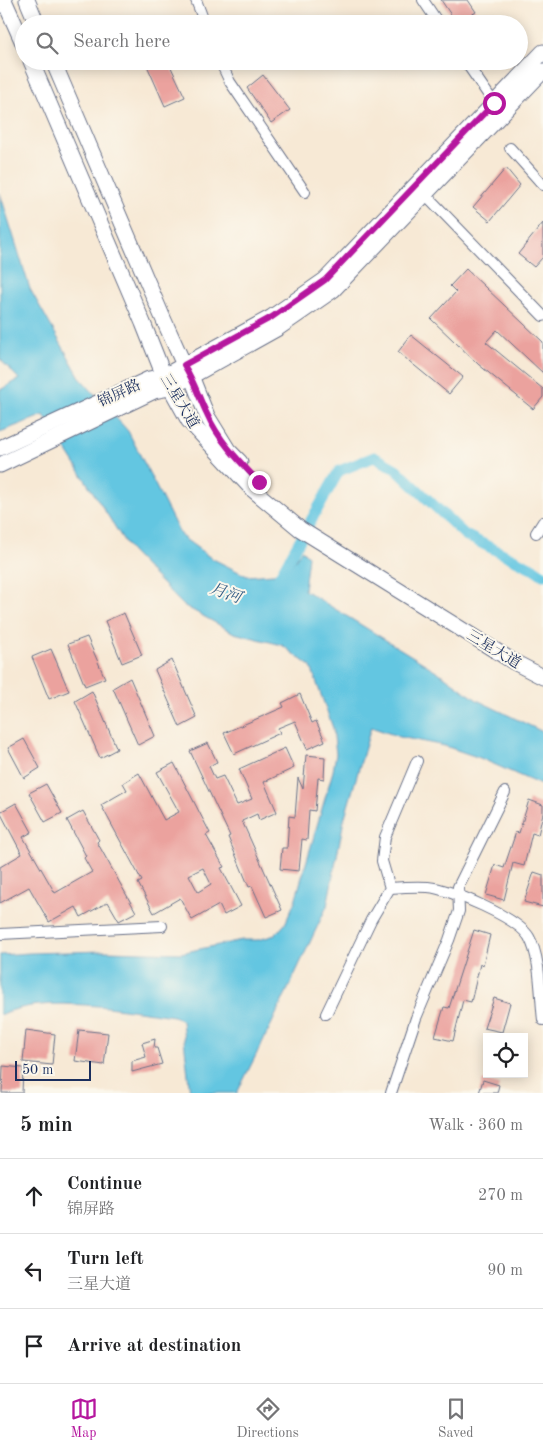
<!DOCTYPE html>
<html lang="en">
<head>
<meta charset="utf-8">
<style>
	:root { --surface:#fff; --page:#f2f2f2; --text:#202124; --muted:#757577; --line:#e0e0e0; --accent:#b5179e }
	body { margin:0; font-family:"Old Standard TT","Noto Serif SC",serif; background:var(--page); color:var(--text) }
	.controls { position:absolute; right:15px; bottom:15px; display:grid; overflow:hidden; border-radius:0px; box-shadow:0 2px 12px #0003 }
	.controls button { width:45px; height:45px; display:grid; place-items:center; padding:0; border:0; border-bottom:1px solid var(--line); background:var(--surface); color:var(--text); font:25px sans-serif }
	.scale { position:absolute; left:15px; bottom:12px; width:76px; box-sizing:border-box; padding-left:5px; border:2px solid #1b2f5e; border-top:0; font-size:14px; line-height:18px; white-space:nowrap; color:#1b2f5e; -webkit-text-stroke:4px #fbf7ec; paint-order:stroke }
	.stop { position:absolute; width:15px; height:15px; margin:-11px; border:4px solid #b5179e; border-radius:50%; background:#fff }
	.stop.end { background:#b5179e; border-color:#fff; box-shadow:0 1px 5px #0008 }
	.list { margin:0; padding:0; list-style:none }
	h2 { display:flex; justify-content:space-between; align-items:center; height:65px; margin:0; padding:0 20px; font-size:21px }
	h2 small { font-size:16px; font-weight:400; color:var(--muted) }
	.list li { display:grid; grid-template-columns:32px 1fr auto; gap:15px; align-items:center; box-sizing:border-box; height:75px; padding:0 20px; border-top:1px solid var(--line) }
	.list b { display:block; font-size:19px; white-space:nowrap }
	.list p { margin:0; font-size:16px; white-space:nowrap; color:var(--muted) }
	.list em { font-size:16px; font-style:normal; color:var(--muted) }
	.icon { flex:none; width:28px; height:28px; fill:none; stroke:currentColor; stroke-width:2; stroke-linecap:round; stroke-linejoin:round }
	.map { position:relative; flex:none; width:543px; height:1093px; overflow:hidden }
	.search { position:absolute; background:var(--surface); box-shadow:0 2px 12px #0003; left:15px; right:15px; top:15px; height:55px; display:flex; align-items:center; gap:12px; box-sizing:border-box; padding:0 18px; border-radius:28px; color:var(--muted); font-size:19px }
	.sheet { height:290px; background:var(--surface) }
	nav { display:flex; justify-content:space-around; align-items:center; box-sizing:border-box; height:70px; border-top:1px solid var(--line); background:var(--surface); font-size:14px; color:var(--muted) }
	nav a { display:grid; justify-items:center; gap:2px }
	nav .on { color:var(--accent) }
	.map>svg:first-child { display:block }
	.water { fill:#63c6e1; stroke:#3f7aa0 }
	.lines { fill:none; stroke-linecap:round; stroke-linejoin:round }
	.canal { stroke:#63c6e1; stroke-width:11 }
	.building { fill:#eba29e; fill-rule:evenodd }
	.street-casing { stroke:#687088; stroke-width:12 }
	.secondary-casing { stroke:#687088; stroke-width:17 }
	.street { stroke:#fff; stroke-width:10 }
	.secondary { stroke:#fff; stroke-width:15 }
	.route { stroke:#b5179e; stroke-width:6 }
	.labels { text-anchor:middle; stroke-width:4; stroke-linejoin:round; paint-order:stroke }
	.street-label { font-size:15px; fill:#1b2f5e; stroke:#fbf7ec }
	.water-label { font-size:16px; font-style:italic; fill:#315c85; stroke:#fbf7ec }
</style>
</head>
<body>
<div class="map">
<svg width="543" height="1093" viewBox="0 0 543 1093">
	<rect width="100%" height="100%" fill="#fbf7ec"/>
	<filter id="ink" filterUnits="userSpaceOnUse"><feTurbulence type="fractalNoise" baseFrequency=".02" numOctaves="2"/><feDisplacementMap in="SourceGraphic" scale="10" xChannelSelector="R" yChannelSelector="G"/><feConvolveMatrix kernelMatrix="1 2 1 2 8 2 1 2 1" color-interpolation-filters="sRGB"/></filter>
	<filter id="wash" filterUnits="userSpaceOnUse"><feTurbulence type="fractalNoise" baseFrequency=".0096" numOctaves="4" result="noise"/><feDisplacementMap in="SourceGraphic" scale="20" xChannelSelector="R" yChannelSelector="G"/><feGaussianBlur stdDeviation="1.12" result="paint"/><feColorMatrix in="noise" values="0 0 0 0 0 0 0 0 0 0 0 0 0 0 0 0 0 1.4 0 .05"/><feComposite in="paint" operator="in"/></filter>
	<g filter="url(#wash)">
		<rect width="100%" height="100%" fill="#f7e9d5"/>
		<path class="water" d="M0 193 30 289 81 379 128 431 181 536 211 558 247 576 286 573 302 550 308 556 304 590 438 672 477 700 543 732V786L480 758 445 746 400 737 371 727 344 820 327 906 272 1023 237 1093H190L182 1021 174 1016C125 1010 45 993 0 1015V955L30 953 105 951 181 953 242 940H258L275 935 285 924 295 901 333 771 336 754 333 728 311 667 282 645 234 633 183 605 131 552 44 415 0 432V390L19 379 0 359Z"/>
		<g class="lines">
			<polyline class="canal" points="272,585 279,577 339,471 374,457 396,469 465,535 536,570 543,575"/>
		</g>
		<g id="blocks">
			<g class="building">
				<polygon points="441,0 468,0 476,12 457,24"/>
				<polygon points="145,61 168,61 185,97 165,106"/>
				<polygon points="263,75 290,110 271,123 247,88"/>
				<polygon points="506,168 520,185 490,221 473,207"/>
				<polygon points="543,223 543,257 534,267 518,254"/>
				<polygon points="466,269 543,342 543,373 497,330 486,342 543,389 543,397 533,409 478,364 431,319 456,292 450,286"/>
				<polygon points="411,335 463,377 449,394 398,352"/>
				<polygon points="124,613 142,655 122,663 105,621"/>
				<polygon points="87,637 105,678 85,686 68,644"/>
				<polygon points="51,649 69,691 49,699 32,657"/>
				<polygon points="172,660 197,718 180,727 155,670"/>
				<polygon points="130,678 155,736 138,745 113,688"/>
				<polygon points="92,691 117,749 100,758 75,701"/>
				<polygon points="300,694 312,723 316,721 325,741 307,749 295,721 278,728 280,733 234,754 224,733 284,707 282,703"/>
				<polygon points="24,739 40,768 24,778 8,748"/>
				<polygon points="208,743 217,762 209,766 215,779 223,776 237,805 252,799 239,769 285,748 294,768 264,782 277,812 259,820 257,814 242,821 282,910 266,917 252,886 249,887 228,837 230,836 190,751"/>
				<polygon points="306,755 325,757 324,779 318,778 315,811 309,810 307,840 302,839 299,871 280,869 282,848 287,848 289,816 295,817 298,778 303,789"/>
				<path d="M174 763 210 833 206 835 224 867 221 868 241 906 224 915 219 905 192 920 180 898 154 913 138 883 142 881 101 805 127 790 123 783 139 773 164 820 179 812 157 772ZM203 868 211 884 198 892 189 875Z"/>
				<polygon points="46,784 62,813 45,822 29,793"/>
				<polygon points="529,800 543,805 543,813 538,835 532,833 524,866 513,863 504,900 486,895 495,865 504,868 516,832 519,833"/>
				<polygon points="16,803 32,832 23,837 55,893 92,872 84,858 86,856 67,820 83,811 99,840 97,842 136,912 119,921 108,902 81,917 76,907 49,922 29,887 0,903 0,867 22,854 0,812"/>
				<polygon points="534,872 543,875 543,907 524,902"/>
				<polygon points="474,930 490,935 483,965 480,964 471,1002 463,1000 453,1041 435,1037 444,1007 449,1008"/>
				<polygon points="494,998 510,1003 502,1032 484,1028"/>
				<polygon points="26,1030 55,1034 52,1065 23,1062"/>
				<polygon points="79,1030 108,1033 104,1065 75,1061"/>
				<polygon points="155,1039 154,1048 157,1048 162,1064 132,1072 132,1061 146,1057 142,1043"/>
				<polygon points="3,1066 23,1068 22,1093 2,1093"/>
				<polygon points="483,1080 499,1085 497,1093 479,1093"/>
			</g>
		</g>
	</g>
	<g filter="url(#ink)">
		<use href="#blocks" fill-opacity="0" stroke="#687088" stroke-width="1"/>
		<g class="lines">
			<g class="street-casing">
				<g id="street">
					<polyline points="196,0 205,24"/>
					<polyline points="423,0 439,24"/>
					<polyline points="220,61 230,82 305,192"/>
					<polyline points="465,61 494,103"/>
					<polyline points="510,148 543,185"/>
					<polyline points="425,194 543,316"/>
					<polyline points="536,533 543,522"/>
					<path d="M390 888C402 887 416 886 428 887 450 889 518 918 529 937 541 958 540 996 543 1020"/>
					<polyline points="0,934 162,926"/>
					<polyline points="326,1014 371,920 390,888 382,861 385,837 417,761"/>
					<polyline points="391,1093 416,1018 449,940 459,911 458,887 505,792"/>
				</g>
			</g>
			<g class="secondary-casing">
				<g id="secondary">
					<polyline points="4,0 24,45"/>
					<polyline points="27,0 37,24"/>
					<polyline points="31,61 143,323 164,376 189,421 252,489 300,529 514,662 543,677"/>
					<polyline points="53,61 162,316 184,365 191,376 207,416 228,450 240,462"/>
					<polyline points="0,448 149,379 164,376 272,317 325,280 543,52"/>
					<polyline points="0,465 154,391 170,388 278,328 333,290 543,71"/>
				</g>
			</g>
			<use href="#street" class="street"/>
			<use href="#secondary" class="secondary"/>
		</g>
	</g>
	<g class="lines" filter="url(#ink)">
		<path class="route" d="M259 482C239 461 219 441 207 414 199 398 194 381 184 365L272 317 325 280 494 103"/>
	</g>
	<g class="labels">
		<g class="street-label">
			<text transform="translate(119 393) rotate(-25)" y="5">锦屏路</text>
			<text transform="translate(180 401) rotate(59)" y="5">三星大道</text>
			<text transform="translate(494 649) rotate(31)" y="5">三星大道</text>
		</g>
		<g class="water-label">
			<text transform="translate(226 592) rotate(19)" y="6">月河</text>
		</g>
	</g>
</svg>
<div class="controls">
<button><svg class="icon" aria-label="locate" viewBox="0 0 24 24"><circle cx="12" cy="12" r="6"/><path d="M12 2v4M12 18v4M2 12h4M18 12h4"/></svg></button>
</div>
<div class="scale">50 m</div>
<div class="stop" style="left:494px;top:103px"></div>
<div class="stop end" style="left:259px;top:482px"></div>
<div class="search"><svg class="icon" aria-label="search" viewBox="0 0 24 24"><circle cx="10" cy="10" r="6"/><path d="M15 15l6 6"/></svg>Search here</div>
</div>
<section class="sheet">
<h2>5 min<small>Walk · 360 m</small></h2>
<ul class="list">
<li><svg class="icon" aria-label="ahead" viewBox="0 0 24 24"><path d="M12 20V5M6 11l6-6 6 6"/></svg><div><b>Continue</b><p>锦屏路</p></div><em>270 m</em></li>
<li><svg class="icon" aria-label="left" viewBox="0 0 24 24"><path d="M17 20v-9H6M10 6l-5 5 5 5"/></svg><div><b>Turn left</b><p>三星大道</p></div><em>90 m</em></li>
<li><svg class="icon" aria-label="arrive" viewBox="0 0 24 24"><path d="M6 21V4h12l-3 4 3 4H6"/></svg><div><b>Arrive at destination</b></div></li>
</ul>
</section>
<nav>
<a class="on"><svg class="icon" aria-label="map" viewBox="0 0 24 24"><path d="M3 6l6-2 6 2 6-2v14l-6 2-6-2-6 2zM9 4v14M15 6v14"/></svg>Map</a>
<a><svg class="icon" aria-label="directions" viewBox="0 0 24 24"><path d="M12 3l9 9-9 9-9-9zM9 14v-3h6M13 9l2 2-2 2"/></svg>Directions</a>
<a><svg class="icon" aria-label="saved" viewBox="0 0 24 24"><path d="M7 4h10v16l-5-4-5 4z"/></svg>Saved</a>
</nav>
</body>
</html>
